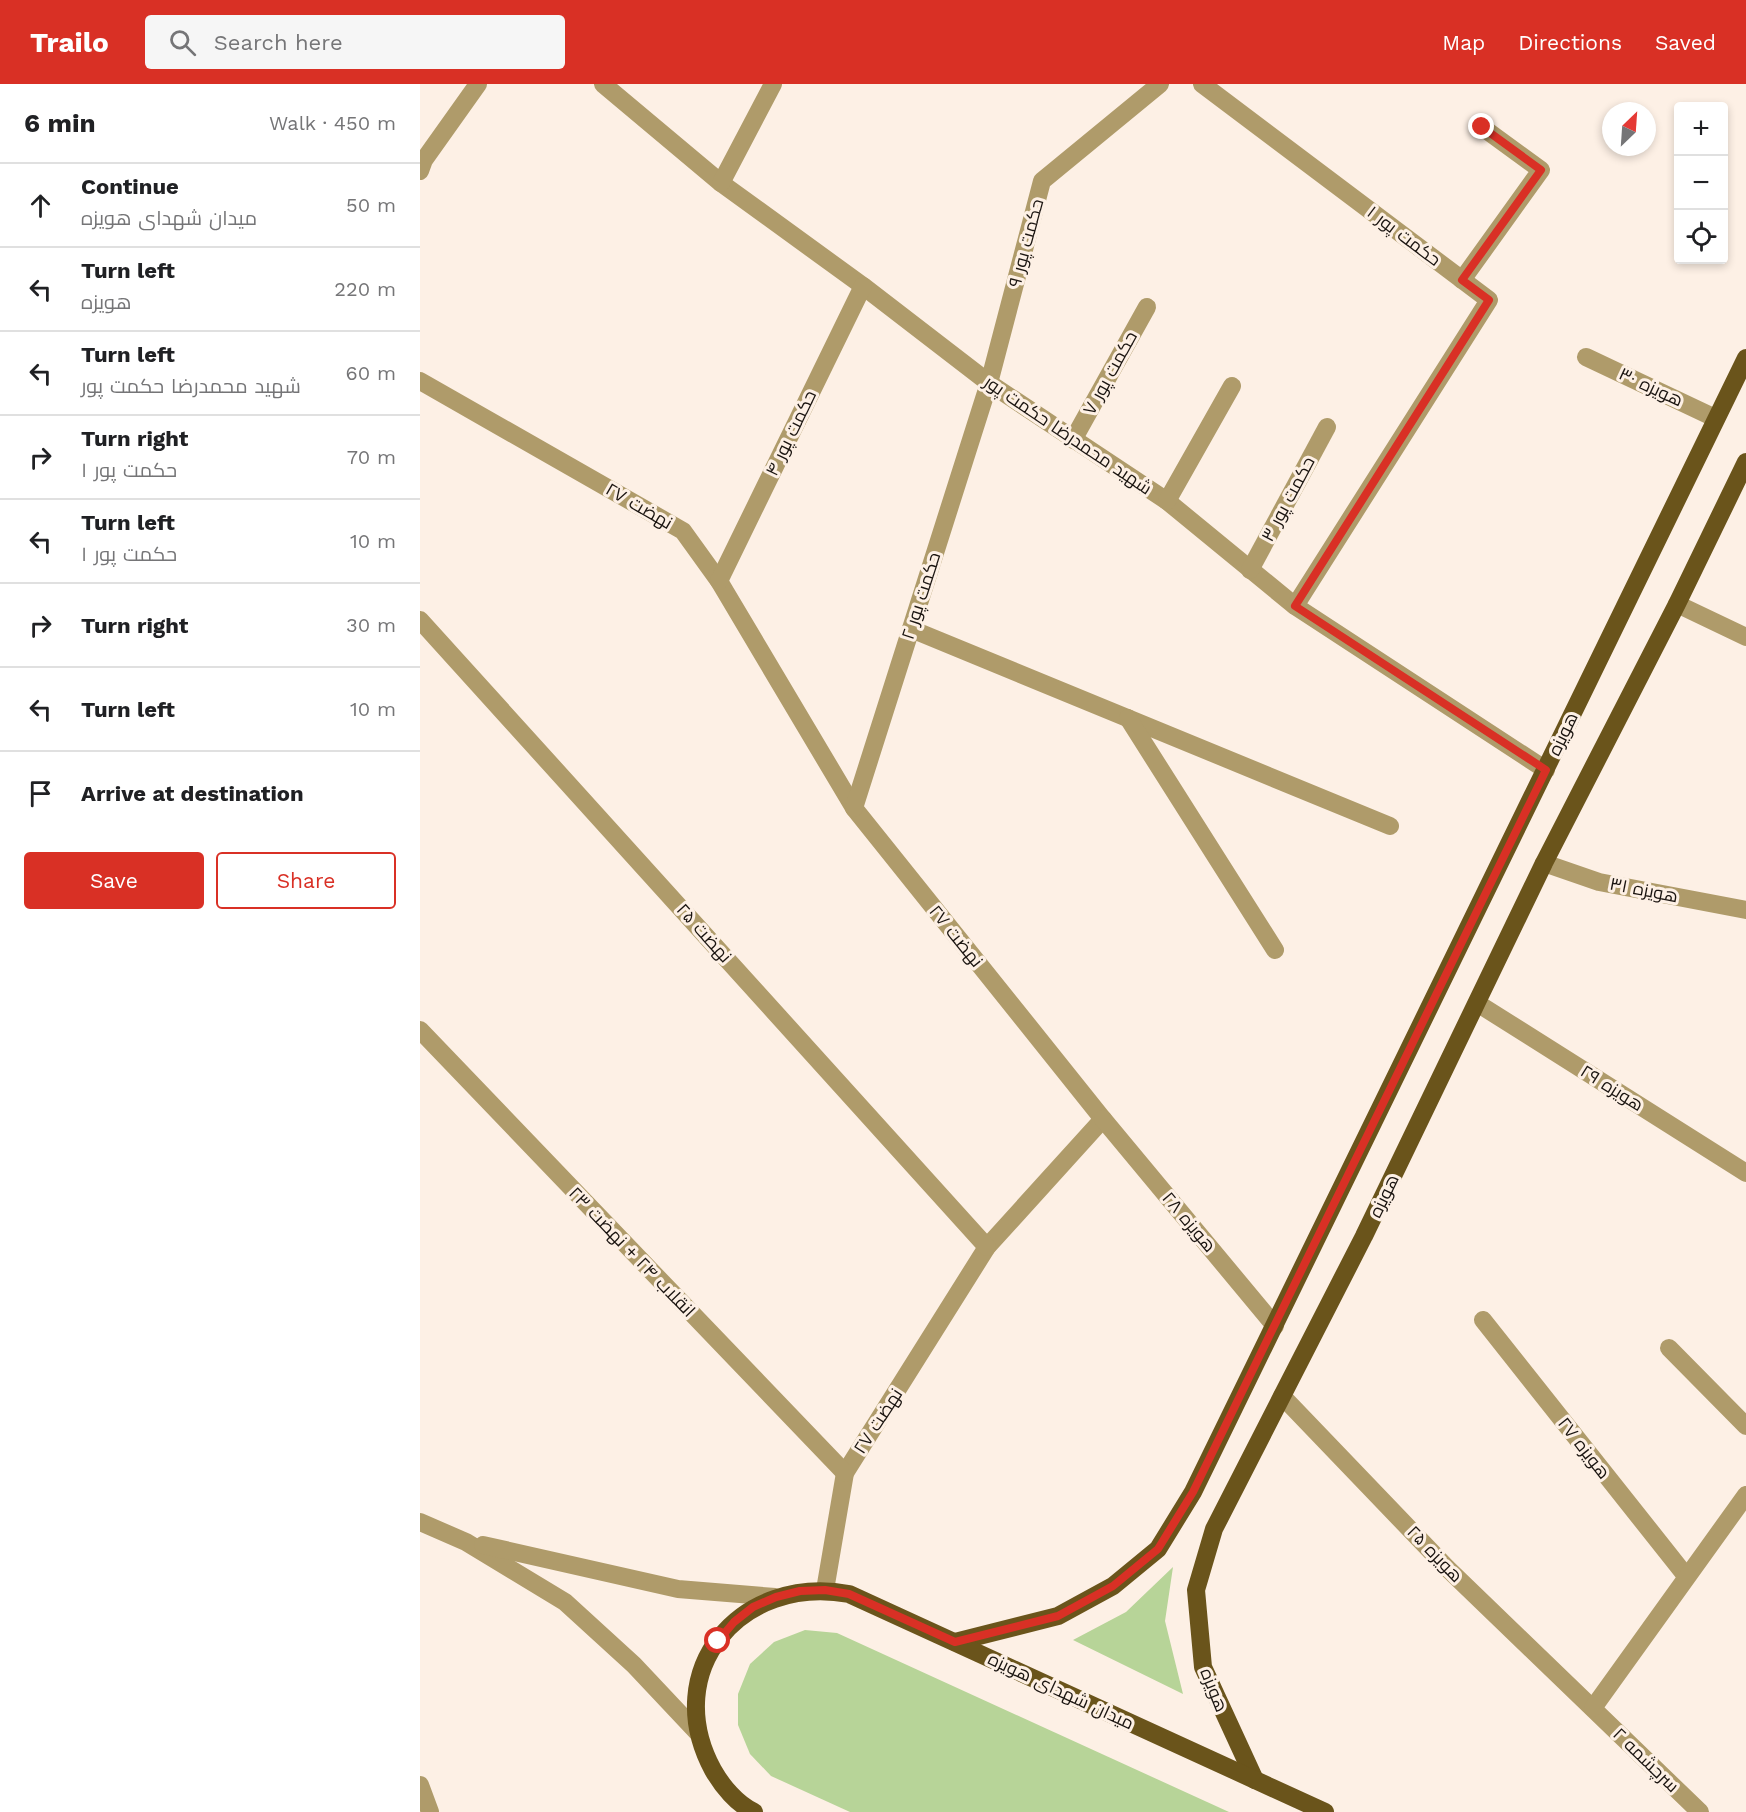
<!DOCTYPE html>
<html lang="en">
<head>
<meta charset="utf-8">
<style>
	:root { --surface:#fff; --page:#f6f6f6; --text:#202124; --muted:#757577; --line:#e0e0e0; --accent:#d93025 }
	body { margin:0; font-family:"Work Sans",Cairo,sans-serif; background:var(--page); color:var(--text) }
	.controls { position:absolute; right:18px; top:18px; display:grid; overflow:hidden; border-radius:6px; box-shadow:0 3px 9px #0003 }
	.controls button { width:54px; height:54px; display:grid; place-items:center; padding:0; border:0; border-bottom:2px solid var(--line); background:var(--surface); color:var(--text); font:30px sans-serif }
	.compass { position:absolute; left:1182px; top:18px; width:54px; height:54px; border-radius:50%; background:var(--surface); box-shadow:0 3px 9px #0003; rotate:25deg }
	.stop { position:absolute; width:18px; height:18px; margin:-14px; border:4px solid #d93025; border-radius:50%; background:#fff }
	.stop.end { background:#d93025; border-color:#fff; box-shadow:0 2px 6px #0008 }
	.list { margin:0; padding:0; list-style:none }
	h2 { display:flex; justify-content:space-between; align-items:center; height:78px; margin:0; padding:0 24px; font-size:26px }
	h2 small { font-size:20px; font-weight:400; color:var(--muted) }
	.list li { display:grid; grid-template-columns:39px 1fr auto; gap:18px; align-items:center; box-sizing:border-box; height:84px; padding:0 24px; border-top:2px solid var(--line) }
	.list b { display:block; font-size:22px; white-space:nowrap }
	.list p { margin:0; font-size:20px; white-space:nowrap; color:var(--muted) }
	.list em { font-size:20px; font-style:normal; color:var(--muted) }
	.actions { display:flex; gap:12px; padding:18px 24px }
	.actions a { flex:1; padding:14px 0; border:2px solid var(--accent); border-radius:6px; text-align:center; font-size:21px; color:var(--accent) }
	.actions .main { background:var(--accent); color:#fff }
	.icon { flex:none; width:33px; height:33px; fill:none; stroke:currentColor; stroke-width:2; stroke-linecap:round; stroke-linejoin:round }
	.map { position:relative; flex:none; width:1326px; height:1728px; overflow:hidden }
	header { display:flex; align-items:center; gap:36px; box-sizing:border-box; height:84px; padding:0 30px; background:var(--accent); color:#fff }
	header strong { font-size:28px }
	nav { display:flex; gap:33px; margin-inline-start:auto; font-size:21px }
	.search { width:420px; height:54px; background:var(--page); display:flex; align-items:center; gap:15px; box-sizing:border-box; padding:0 21px; border-radius:6px; color:var(--muted); font-size:22px }
	main { display:flex }
	aside { flex:1; background:var(--surface) }
	.map>svg:first-child { display:block }
	.green { fill:#b7d498 }
	.lines { fill:none; stroke-linecap:round; stroke-linejoin:round }
	.minor { stroke:#af9b6a; stroke-width:18 }
	.major { stroke:#6a541b; stroke-width:18 }
	.route { stroke:#d93025; stroke-width:8 }
	.labels { text-anchor:middle; stroke-width:6; stroke-linejoin:round; paint-order:stroke }
	.street-label { font-size:18px; fill:#1a1410; stroke:#fdf0e5 }
</style>
</head>
<body>
<header>
<strong>Trailo</strong>
<div class="search"><svg class="icon" aria-label="search" viewBox="0 0 24 24"><circle cx="10" cy="10" r="6"/><path d="M15 15l6 6"/></svg>Search here</div>
<nav><a>Map</a><a>Directions</a><a>Saved</a></nav>
</header>
<main>
<aside>
<h2>6 min<small>Walk · 450 m</small></h2>
<ul class="list">
<li><svg class="icon" aria-label="ahead" viewBox="0 0 24 24"><path d="M12 20V5M6 11l6-6 6 6"/></svg><div><b>Continue</b><p>میدان شهدای هویزه</p></div><em>50 m</em></li>
<li><svg class="icon" aria-label="left" viewBox="0 0 24 24"><path d="M17 20v-9H6M10 6l-5 5 5 5"/></svg><div><b>Turn left</b><p>هویزه</p></div><em>220 m</em></li>
<li><svg class="icon" aria-label="left" viewBox="0 0 24 24"><path d="M17 20v-9H6M10 6l-5 5 5 5"/></svg><div><b>Turn left</b><p>شهید محمدرضا حکمت پور</p></div><em>60 m</em></li>
<li><svg class="icon" aria-label="right" viewBox="0 0 24 24"><path d="M7 20v-9h11M14 6l5 5-5 5"/></svg><div><b>Turn right</b><p>حکمت پور ۱</p></div><em>70 m</em></li>
<li><svg class="icon" aria-label="left" viewBox="0 0 24 24"><path d="M17 20v-9H6M10 6l-5 5 5 5"/></svg><div><b>Turn left</b><p>حکمت پور ۱</p></div><em>10 m</em></li>
<li><svg class="icon" aria-label="right" viewBox="0 0 24 24"><path d="M7 20v-9h11M14 6l5 5-5 5"/></svg><div><b>Turn right</b></div><em>30 m</em></li>
<li><svg class="icon" aria-label="left" viewBox="0 0 24 24"><path d="M17 20v-9H6M10 6l-5 5 5 5"/></svg><div><b>Turn left</b></div><em>10 m</em></li>
<li><svg class="icon" aria-label="arrive" viewBox="0 0 24 24"><path d="M6 21V4h12l-3 4 3 4H6"/></svg><div><b>Arrive at destination</b></div></li>
</ul>
<div class="actions"><a class="main">Save</a><a>Share</a></div>
</aside>
<div class="map">
<svg width="1326" height="1728" viewBox="0 0 1326 1728">
	<rect width="100%" height="100%" fill="#fdf0e5"/>
	<g class="green">
		<polygon points="753,1483 745,1537 763,1610 653,1556 706,1528"/>
		<polygon points="385,1546 417,1549 809,1728 430,1728 351,1692 330,1670 318,1641 318,1610 330,1580 354,1558"/>
	</g>
	<g class="lines">
		<g class="minor">
			<polyline points="183,0 301,99 443,202 569,299 747,417 875,522 1126,686"/>
			<polyline points="782,0 1069,216 875,522"/>
			<polyline points="0,87 4,76 58,0"/>
			<polyline points="301,99 353,0"/>
			<polyline points="1042,196 1121,86 1062,43"/>
			<polyline points="1166,273 1295,334"/>
			<polyline points="0,297 263,447 299,497 434,724 683,1035 567,1163 425,1389 405,1506"/>
			<polyline points="653,356 727,223"/>
			<polyline points="747,417 812,302"/>
			<polyline points="830,486 907,343"/>
			<polyline points="299,497 443,202"/>
			<polyline points="1257,520 1326,553"/>
			<polyline points="0,536 567,1163"/>
			<polyline points="491,545 970,742"/>
			<polyline points="708,634 855,866"/>
			<polyline points="434,724 569,299 622,97 740,0"/>
			<polyline points="1124,779 1179,798 1326,826"/>
			<polyline points="1057,919 1326,1089"/>
			<polyline points="0,946 425,1389"/>
			<polyline points="683,1035 855,1242"/>
			<polyline points="1063,1236 1266,1492"/>
			<polyline points="1249,1264 1326,1342"/>
			<polyline points="862,1312 1027,1484 1280,1728"/>
			<polyline points="0,1438 46,1458 145,1518 214,1581 278,1649"/>
			<polyline points="63,1461 258,1505 355,1513"/>
			<polyline points="1173,1624 1326,1411"/>
			<polyline points="0,1701 10,1728"/>
		</g>
		<g class="major">
			<polyline points="535,1558 638,1532 693,1502 738,1465 773,1408 1326,274"/>
			<polyline points="835,1696 783,1583 776,1506 794,1445 944,1152 1124,779 1257,520 1326,378"/>
			<path d="M334 1728C317 1720 302 1702 293 1686 239 1586 321 1490 429 1510L905 1728"/>
		</g>
	</g>
	<g class="lines">
		<polyline class="route" points="298,1557 314,1538 333,1523 356,1513 380,1507 405,1506 429,1510 535,1558 638,1532 693,1502 738,1465 773,1408 1126,686 875,522 1069,216 1042,196 1121,86 1062,43"/>
	</g>
	<g class="labels">
		<g class="street-label">
			<text transform="translate(984 152) rotate(37)" y="6">حکمت پور ۱</text>
			<text transform="translate(606 159) rotate(-75)" y="6">حکمت پور ۹</text>
			<text transform="translate(690 289) rotate(-61)" y="6">حکمت پور ۷</text>
			<text transform="translate(1231 303) rotate(25)" y="6">هویزه ۳۰</text>
			<text transform="translate(371 349) rotate(-64)" y="6">حکمت پور ۴</text>
			<text transform="translate(648 351) rotate(34)" y="6">شهید محمدرضا حکمت پور</text>
			<text transform="translate(868 415) rotate(-62)" y="6">حکمت پور ۳</text>
			<text transform="translate(219 422) rotate(30)" y="6">نهضت ۲۷</text>
			<text transform="translate(501 512) rotate(-72)" y="6">حکمت پور ۲</text>
			<text transform="translate(1143 650) rotate(-64)" y="6">هویزه</text>
			<text transform="translate(1224 806) rotate(11)" y="6">هویزه ۳۱</text>
			<text transform="translate(284 849) rotate(48)" y="6">نهضت ۲۵</text>
			<text transform="translate(536 852) rotate(51)" y="6">نهضت ۲۷</text>
			<text transform="translate(1192 1004) rotate(32)" y="6">هویزه ۲۹</text>
			<text transform="translate(964 1112) rotate(-64)" y="6">هویزه</text>
			<text transform="translate(769 1138) rotate(50)" y="6">هویزه ۲۸</text>
			<text transform="translate(212 1168) rotate(46)" y="6">انقلاب ۲۴ + نهضت ۲۳</text>
			<text transform="translate(458 1337) rotate(-57)" y="6">نهضت ۲۷</text>
			<text transform="translate(1164 1364) rotate(52)" y="6">هویزه ۲۷</text>
			<text transform="translate(1015 1470) rotate(46)" y="6">هویزه ۲۵</text>
			<text transform="translate(794 1606) rotate(68)" y="6">هویزه</text>
			<text transform="translate(641 1607) rotate(25)" y="6">میدان شهدای هویزه</text>
			<text transform="translate(1226 1676) rotate(44)" y="6">سرچشمه ۲</text>
		</g>
	</g>
</svg>
<div class="controls">
<button>+</button>
<button>−</button>
<button><svg class="icon" aria-label="locate" viewBox="0 0 24 24"><circle cx="12" cy="12" r="6"/><path d="M12 2v4M12 18v4M2 12h4M18 12h4"/></svg></button>
</div>
<svg class="compass" viewBox="-18 -18 36 36"><path d="M0-13l5 13h-10z" fill="#e53935"/><path d="M0 13l5-13h-10z" fill="#757577"/></svg>
<div class="stop" style="left:298px;top:1557px"></div>
<div class="stop end" style="left:1062px;top:43px"></div>
</div>
</main>
</body>
</html>
